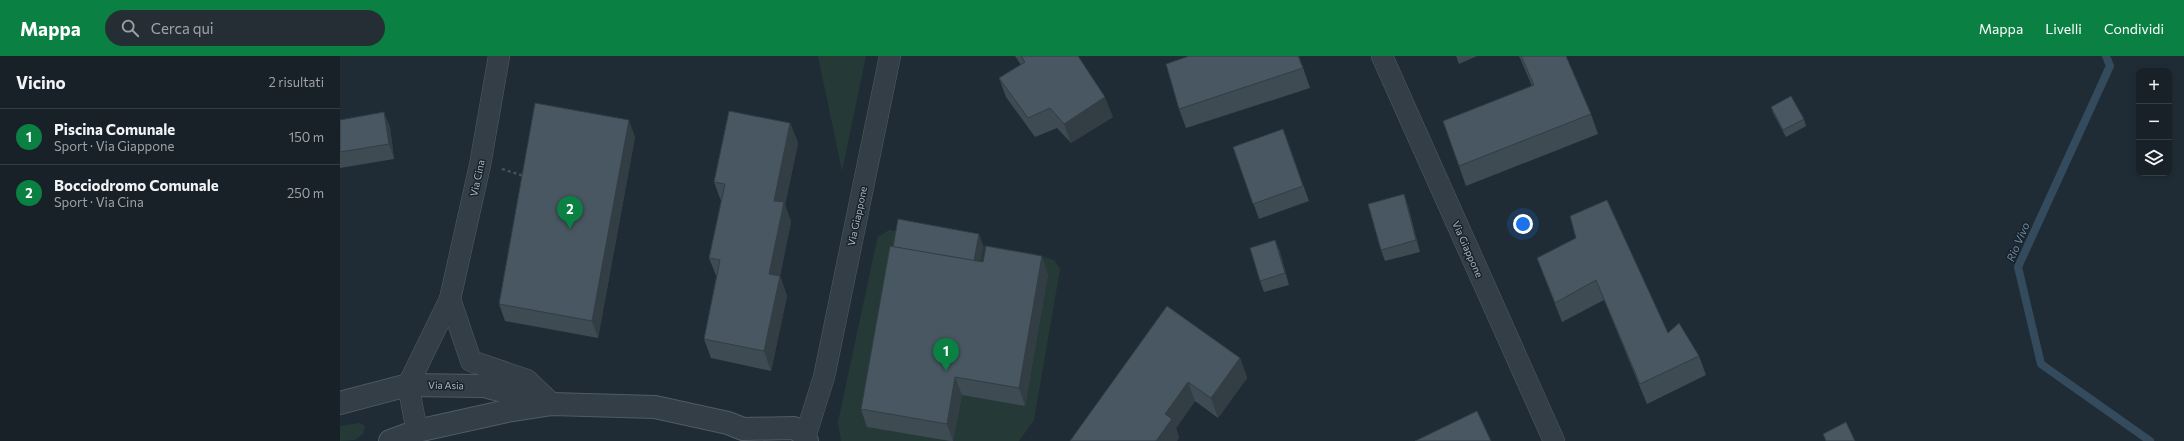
<!DOCTYPE html>
<html lang="it">
<head>
<meta charset="utf-8">
<style>
	:root { --surface:#182128; --page:#252e34; --text:#f1f3f6; --muted:#9fa3a8; --line:#363e45; --accent:#0b8043 }
	body { margin:0; font-family:Commissioner,sans-serif; background:var(--page); color:var(--text) }
	.controls { position:absolute; right:12px; top:12px; display:grid; overflow:hidden; border-radius:8px; box-shadow:0 2px 6px #0003 }
	.controls button { width:36px; height:36px; display:grid; place-items:center; padding:0; border:0; border-bottom:1px solid var(--line); background:var(--surface); color:var(--text); font:20px sans-serif }
	.you { position:absolute; left:1183px; top:168px; width:14px; height:14px; margin:-10px; border:3px solid #fff; border-radius:50%; background:#1a73e8; box-shadow:0 0 0 6px #1a73e833 }
	.badge { display:grid; place-items:center; width:26px; height:26px; border-radius:50%; background:var(--accent); color:#fff; font-size:13px; font-weight:700 }
	.pin { position:absolute; translate:-50% -33px; filter:drop-shadow(0 1px 2px #0008) }
	.pin::after { content:''; position:absolute; top:21px; width:14px; height:12px; background:inherit; clip-path:polygon(0 0,100% 0,50% 100%) }
	.list { margin:0; padding:0; list-style:none }
	h2 { display:flex; justify-content:space-between; align-items:center; height:52px; margin:0; padding:0 16px; font-size:17px }
	h2 small { font-size:13px; font-weight:400; color:var(--muted) }
	.list li { display:grid; grid-template-columns:26px 1fr auto; gap:12px; align-items:center; box-sizing:border-box; height:56px; padding:0 16px; border-top:1px solid var(--line) }
	.list b { display:block; font-size:15px; white-space:nowrap }
	.list p { margin:0; font-size:13px; white-space:nowrap; color:var(--muted) }
	.list em { font-size:13px; font-style:normal; color:var(--muted) }
	.icon { flex:none; width:22px; height:22px; fill:none; stroke:currentColor; stroke-width:2; stroke-linecap:round; stroke-linejoin:round }
	.map { position:relative; flex:none; width:1844px; height:385px; overflow:hidden }
	header { display:flex; align-items:center; gap:24px; box-sizing:border-box; height:56px; padding:0 20px; background:var(--accent); color:#fff }
	header strong { font-size:19px }
	nav { display:flex; gap:22px; margin-inline-start:auto; font-size:14px }
	.search { width:280px; height:36px; background:var(--page); display:flex; align-items:center; gap:10px; box-sizing:border-box; padding:0 14px; border-radius:22px; color:var(--muted); font-size:15px }
	main { display:flex }
	aside { flex:1; background:var(--surface) }
	.map>svg:first-child { display:block }
	.green { fill:#253a37 }
	.lines { fill:none; stroke-linecap:round; stroke-linejoin:round }
	.stream { stroke:#334b5c; stroke-width:8 }
	.minor-casing { stroke:#505b64; stroke-width:22 }
	.tertiary-casing { stroke:#505b64; stroke-width:24 }
	.path { stroke:#415554; stroke-width:2.5; stroke-dasharray:3 3; stroke-linecap:butt }
	.minor { stroke:#333e46; stroke-width:21 }
	.tertiary { stroke:#333e46; stroke-width:22 }
	.wall { fill:#3e4b53 }
	.shaded-wall { fill:#323d44 }
	.building { fill:#485761; stroke:#323d44 }
	.labels { text-anchor:middle; stroke-width:3; stroke-linejoin:round; paint-order:stroke }
	.street-label { font-size:10px; fill:#adb9c3; stroke:#19222a }
	.water-label { font-size:11px; font-style:italic; fill:#6e8ea6; stroke:#19222a }
</style>
</head>
<body>
<header>
<strong>Mappa</strong>
<div class="search"><svg class="icon" aria-label="search" viewBox="0 0 24 24"><circle cx="10" cy="10" r="6"/><path d="M15 15l6 6"/></svg>Cerca qui</div>
<nav><a>Mappa</a><a>Livelli</a><a>Condividi</a></nav>
</header>
<main>
<aside>
<h2>Vicino<small>2 risultati</small></h2>
<ul class="list">
<li><span class="badge">1</span><div><b>Piscina Comunale</b><p>Sport · Via Giappone</p></div><em>150 m</em></li>
<li><span class="badge">2</span><div><b>Bocciodromo Comunale</b><p>Sport · Via Cina</p></div><em>250 m</em></li>
</ul>
</aside>
<div class="map">
<svg width="1844" height="385" viewBox="0 0 1844 385">
	<rect width="100%" height="100%" fill="#202c35"/>
	<g class="green">
		<polygon points="478,0 526,0 502,115"/>
		<polygon points="549,174 690,197 714,204 720,213 694,364 679,385 501,385 498,366 535,193 538,181"/>
		<polygon points="19,367 25,370 23,378 15,384 0,385 0,370"/>
	</g>
	<g class="lines">
		<polyline class="stream" points="1766,0 1770,10 1678,211 1701,308 1810,385"/>
		<g class="minor-casing">
			<g id="minor">
				<polyline points="1042,0 1214,385"/>
				<polyline points="110,243 131,305 187,324 212,348"/>
				<polyline points="77,375 68,329 110,243 140,109 159,0"/>
				<polyline points="465,381 484,321 550,0"/>
			</g>
		</g>
		<g class="tertiary-casing">
			<g id="tertiary">
				<polyline points="0,347 68,329 144,330 203,346"/>
				<polyline points="50,385 77,375 167,355 212,348 315,351 388,367 403,373 454,372 462,377 467,385"/>
			</g>
		</g>
		<polyline class="path" points="162,113 184,120"/>
		<use href="#minor" class="minor"/>
		<use href="#tertiary" class="tertiary"/>
	</g>
	<g class="wall">
		<polygon points="675,0 738,0 773,61 731,87 717,72 695,81 666,41 659,22 681,9"/>
		<polygon points="959,0 970,32 846,72 839,53"/>
		<polygon points="1116,0 1137,0 1119,8"/>
		<polygon points="1179,0 1226,0 1251,58 1258,78 1126,130 1103,65 1192,30"/>
		<polygon points="1431,51 1464,63 1466,70 1446,81 1433,57"/>
		<polygon points="0,64 50,71 54,103 0,112"/>
		<polygon points="450,67 458,87 445,149 451,166 440,220 447,240 431,315 371,302 364,283 377,222 369,202 381,145 374,126"/>
		<polygon points="943,73 969,145 919,163 893,91"/>
		<polygon points="295,81 258,282 165,265 159,248"/>
		<polygon points="1064,138 1068,150 1080,196 1045,205 1041,194"/>
		<polygon points="1236,182 1328,277 1359,300 1366,319 1307,348 1264,244 1222,266 1197,202"/>
		<polygon points="935,184 940,196 949,229 924,236 920,225"/>
		<polygon points="643,189 640,206 708,218 685,350 622,339 613,385 610,385 527,371 521,353 553,191"/>
		<polygon points="827,250 900,302 907,322 878,362 855,345 836,372 839,382 730,385"/>
	</g>
	<g class="shaded-wall">
		<polygon points="765,41 773,61 731,87 724,68"/>
		<polygon points="44,56 50,71 54,103 49,88"/>
		<polygon points="289,64 295,81 258,282 252,265"/>
		<polygon points="450,67 458,87 445,149 451,166 439,223 440,220 447,240 431,315 424,295 434,145"/>
		<polygon points="1064,138 1068,150 1080,196 1076,184"/>
		<polygon points="639,178 643,189 637,222 633,210"/>
		<polygon points="935,184 940,196 949,229 945,217"/>
		<polygon points="702,200 708,218 685,350 679,332"/>
		<polygon points="900,302 907,322 878,362 871,342"/>
		<polygon points="615,321 622,339 613,385 607,368"/>
		<polygon points="848,326 855,345 836,372 839,382 837,385 816,385 825,358"/>
	</g>
	<g class="building">
		<polygon points="681,0 738,0 765,41 724,68 710,52 688,62 659,22 685,6"/>
		<polygon points="849,0 958,0 963,12 839,53 826,8"/>
		<polygon points="1181,0 1226,0 1251,58 1119,110 1103,65 1194,29"/>
		<polygon points="1451,40 1464,63 1443,74 1431,51"/>
		<polygon points="195,47 289,64 252,265 159,248"/>
		<polygon points="389,55 450,67 434,145 444,146 429,218 440,220 424,295 364,283 380,204 369,202 385,128 374,126"/>
		<polygon points="44,56 49,88 0,96 0,64"/>
		<polygon points="943,73 963,130 913,148 893,91"/>
		<polygon points="1064,138 1076,184 1041,194 1028,148"/>
		<polygon points="1267,144 1328,277 1339,267 1359,300 1300,328 1256,224 1215,247 1197,202 1236,182 1230,160"/>
		<polygon points="558,163 639,178 634,205 553,191"/>
		<polygon points="935,184 945,217 920,225 910,192"/>
		<polygon points="550,190 643,206 646,190 702,200 679,332 615,321 607,368 521,353"/>
		<polygon points="827,250 900,302 871,342 848,326 825,358 832,363 816,385 730,385"/>
		<polygon points="1137,355 1151,385 1075,385"/>
		<polygon points="1506,366 1515,385 1486,385 1483,378"/>
	</g>
	<g class="labels">
		<g class="street-label">
			<text transform="translate(137 122) rotate(-78)" y="4">Via Cina</text>
			<text transform="translate(517 160) rotate(-78)" y="4">Via Giappone</text>
			<text transform="translate(1128 193) rotate(66)" y="4">Via Giappone</text>
			<text transform="translate(106 329) rotate(1)" y="4">Via Asia</text>
		</g>
		<g class="water-label">
			<text transform="translate(1678 186) rotate(-67)" y="4">Rio Vivo</text>
		</g>
	</g>
</svg>
<div class="controls">
<button>+</button>
<button>−</button>
<button><svg class="icon" aria-label="layers" viewBox="0 0 24 24"><path d="M12 4l9 5-9 5-9-5zM3 14l9 5 9-5"/></svg></button>
</div>
<div class="you"></div>
<div class="pin badge" style="left:606px;top:315px">1</div>
<div class="pin badge" style="left:230px;top:173px">2</div>
</div>
</main>
</body>
</html>
